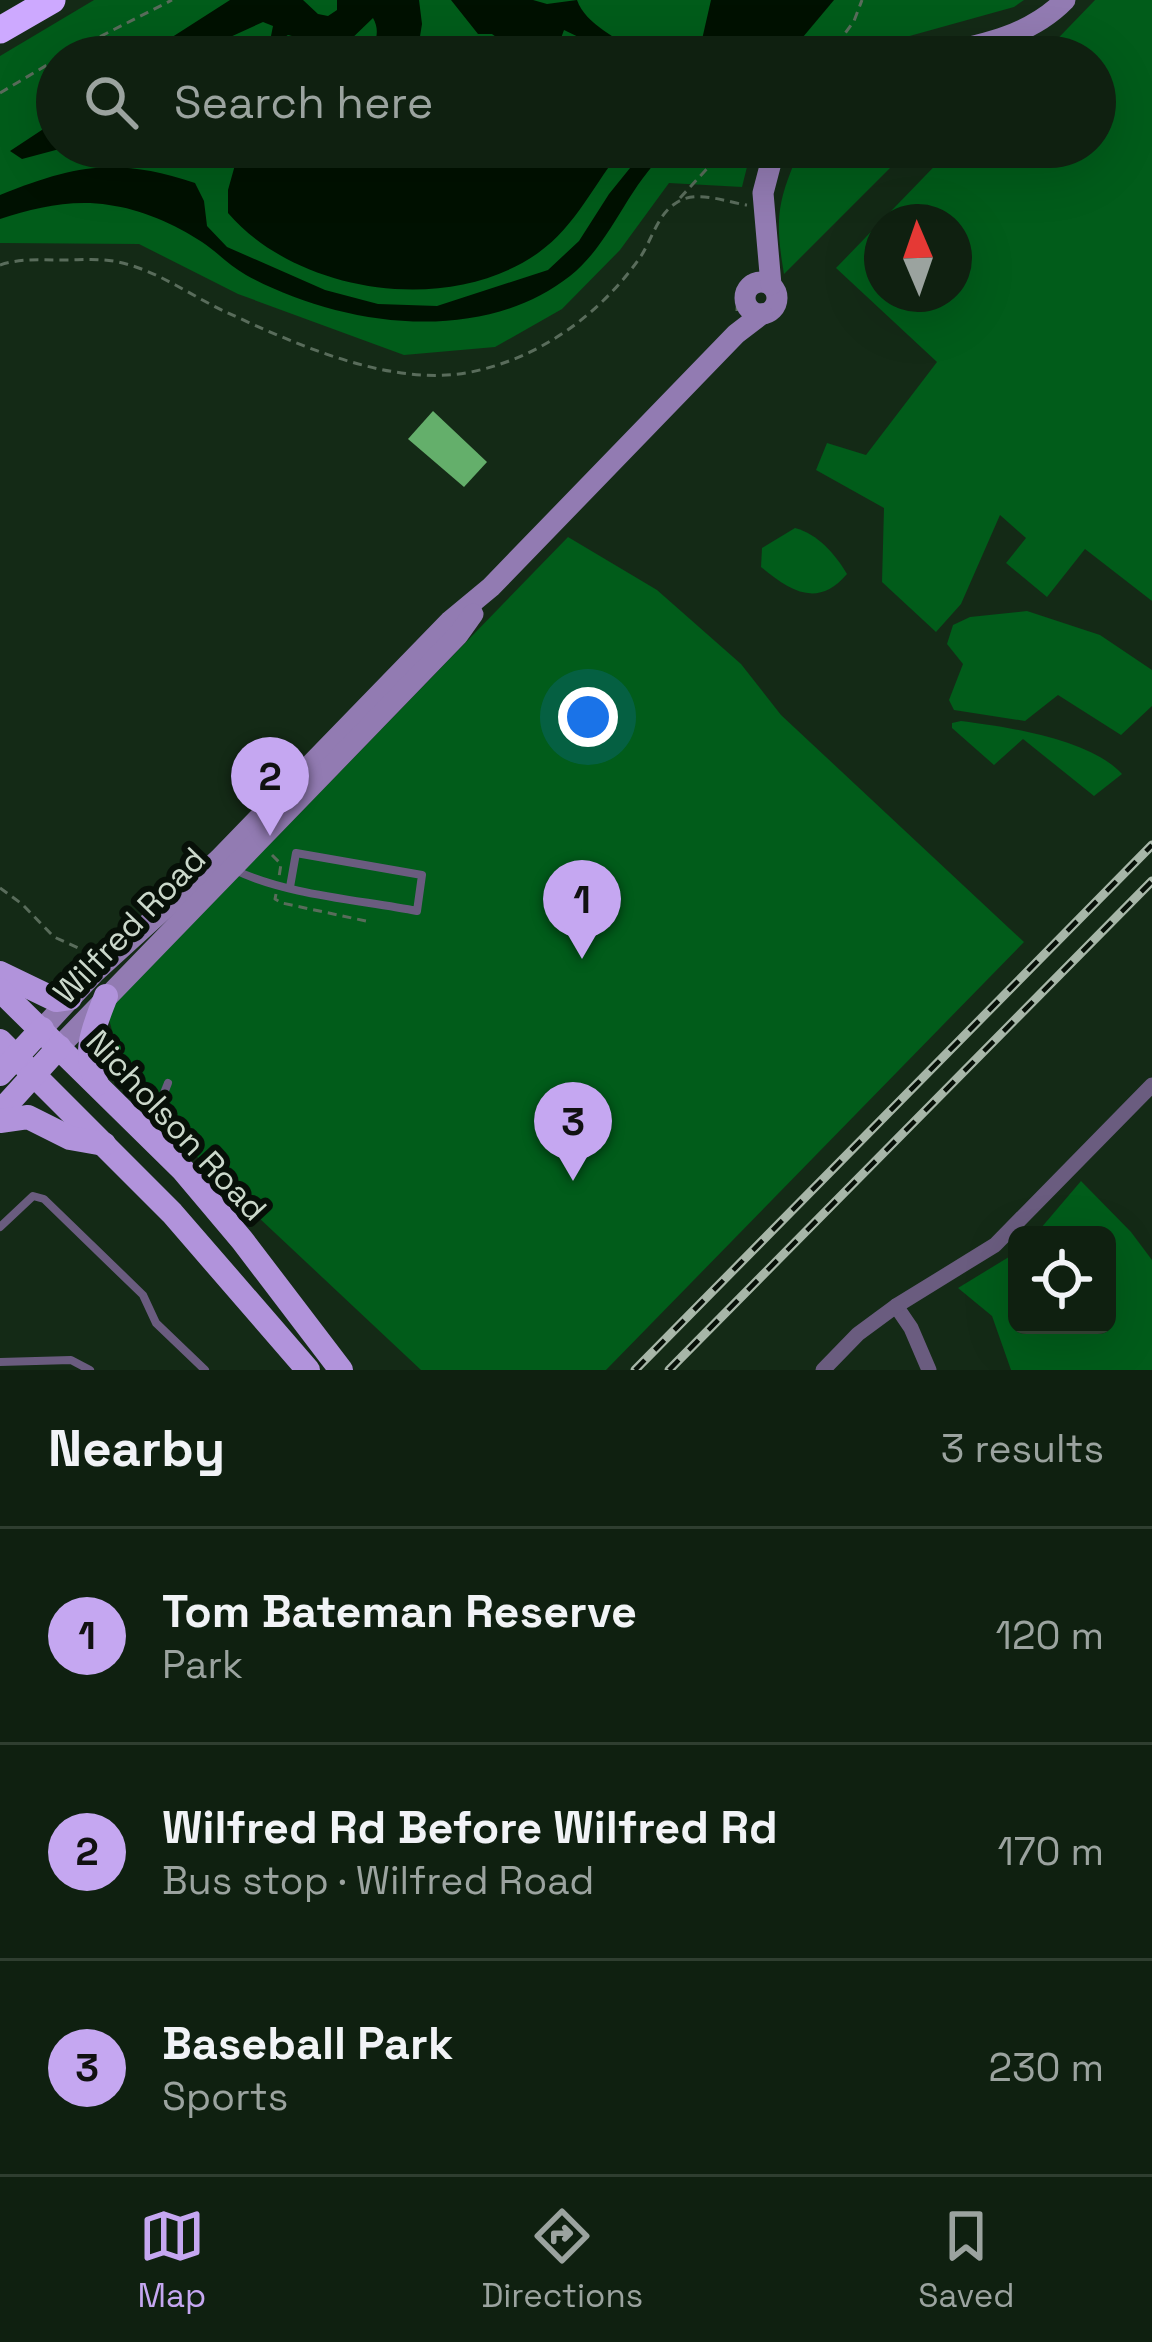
<!DOCTYPE html>
<html lang="en">
<head>
<meta charset="utf-8">
<style>
	:root { --surface:#0f2010; --page:#1d2d1e; --text:#f1f3f6; --muted:#9ba39f; --line:#2f3e30; --accent:#c5a7f1 }
	body { margin:0; font-family:"Space Grotesk",sans-serif; background:var(--page); color:var(--text) }
	.controls { position:absolute; right:36px; bottom:36px; display:grid; overflow:hidden; border-radius:18px; box-shadow:0 12px 48px #0002 }
	.controls button { width:108px; height:108px; display:grid; place-items:center; padding:0; border:0; border-bottom:3px solid var(--line); background:var(--surface); color:var(--text); font:60px sans-serif }
	.compass { position:absolute; left:864px; top:204px; width:108px; height:108px; border-radius:50%; background:var(--surface); box-shadow:0 12px 48px #0002; rotate:358deg }
	.you { position:absolute; left:588px; top:717px; width:42px; height:42px; margin:-30px; border:9px solid #fff; border-radius:50%; background:#1a73e8; box-shadow:0 0 0 18px #1a73e833 }
	.badge { display:grid; place-items:center; width:78px; height:78px; border-radius:50%; background:var(--accent); color:#111; font-size:39px; font-weight:700 }
	.pin { position:absolute; translate:-50% -99px; filter:drop-shadow(0 3px 6px #0008) }
	.pin::after { content:''; position:absolute; top:63px; width:42px; height:36px; background:inherit; clip-path:polygon(0 0,100% 0,50% 100%) }
	.list { margin:0; padding:0; list-style:none }
	h2 { display:flex; justify-content:space-between; align-items:center; height:156px; margin:0; padding:0 48px; font-size:51px }
	h2 small { font-size:39px; font-weight:400; color:var(--muted) }
	.list li { display:grid; grid-template-columns:78px 1fr auto; gap:36px; align-items:center; box-sizing:border-box; height:216px; padding:0 48px; border-top:3px solid var(--line) }
	.list b { display:block; font-size:45px; white-space:nowrap }
	.list p { margin:0; font-size:39px; white-space:nowrap; color:var(--muted) }
	.list em { font-size:39px; font-style:normal; color:var(--muted) }
	.icon { flex:none; width:66px; height:66px; fill:none; stroke:currentColor; stroke-width:2; stroke-linecap:round; stroke-linejoin:round }
	.map { position:relative; flex:none; width:1152px; height:1370px; overflow:hidden }
	.search { position:absolute; background:var(--surface); box-shadow:0 12px 48px #0002; left:36px; right:36px; top:36px; height:132px; display:flex; align-items:center; gap:30px; box-sizing:border-box; padding:0 42px; border-radius:66px; color:var(--muted); font-size:45px }
	.sheet { height:804px; background:var(--surface) }
	nav { display:flex; justify-content:space-around; align-items:center; box-sizing:border-box; height:168px; border-top:3px solid var(--line); background:var(--surface); font-size:33px; color:var(--muted) }
	nav a { display:grid; justify-items:center; gap:6px }
	nav .on { color:var(--accent) }
	.map>svg:first-child { display:block }
	.green { fill:#015c1a; fill-rule:evenodd }
	.water { fill:#001101 }
	.building { fill:#64af6b }
	.lines { fill:none; stroke-linecap:round; stroke-linejoin:round }
	.path { stroke:#596c5b; stroke-width:3; stroke-dasharray:9 6; stroke-linecap:butt }
	.service { stroke:#6a5c7f; stroke-width:8 }
	.minor { stroke:#6a5c7f; stroke-width:15 }
	.secondary { stroke:#927bb2; stroke-width:21 }
	.primary { stroke:#b193db; stroke-width:24 }
	.motorway { stroke:#cda9ff; stroke-width:27 }
	.rail-casing { stroke:#a7b6a8; stroke-width:9 }
	.rail { stroke:#071008; stroke-width:4.5; stroke-dasharray:14; stroke-linecap:butt }
	.labels { text-anchor:middle; stroke-width:12; stroke-linejoin:round; paint-order:stroke }
	.street-label { font-size:33px; fill:#cbd8cb; stroke:#071008 }
</style>
</head>
<body>
<div class="map">
<svg width="1152" height="1370" viewBox="0 0 1152 1370">
	<rect width="100%" height="100%" fill="#142a16"/>
	<g class="green">
		<polygon points="94,0 1024,0 1014,7 834,57 57,57 57,147 752,147 742,187 669,183 620,250 562,309 495,347 404,355 238,294 139,244 0,243 0,56"/>
		<path d="M1095 0H1152V601L1085 549 1047 597 1006 563 1026 538 1000 515 961 604 936 632 882 582 884 508 816 470 827 443 866 455 937 362 836 268 953 147H1095V57H1040ZM882 222H954V294H882Z"/>
		<path d="M801 147H911L784 274C774 216 778 200 801 147Z"/>
		<path d="M795 528C818 534 835 554 847 574 818 608 791 592 761 567L762 548Z"/>
		<polygon points="568,537 657,590 741,664 781,715 1024,942 606,1370 421,1370 224,1185 126,1082 107,1012"/>
		<polygon points="1027,611 1100,635 1152,670 1152,706 1121,735 1058,695 1025,721 954,710 949,700 963,664 947,644 953,625 970,617"/>
		<path d="M961 721C1008 727 1090 739 1122 774L1094 796 1023 739 994 765 952 728V723Z"/>
		<polygon points="1081,1181 1131,1232 1152,1260 1152,1370 1011,1370 992,1316 958,1288 1017,1252 1017,1325 1107,1325 1107,1235 1035,1235"/>
	</g>
	<g class="water">
		<path d="M230 0H303L318 14 328 16 337 10V0H419L422 24 417 55 368 57C375 44 381 32 373 18L346 44 328 45 288 35 254 57H236L271 36 273 26 263 22 228 38 220 50 226 57H141Z"/>
		<path d="M451 0H533L547 4 577 0C586 26 619 36 638 57H599L595 45 564 30 560 41 568 57H507L503 42 492 34H478Z"/>
		<polygon points="711,0 834,0 803,37 778,57 698,57"/>
		<polygon points="57,120 57,147 67,147 22,159 10,151"/>
		<path d="M240 147H444L439 152 445 158 464 157V147H624C594 183 577 225 538 253 449 316 298 294 228 213V190Z"/>
		<path d="M647 147H672C628 182 614 241 570 276 480 347 339 326 246 275 230 266 217 252 202 242 175 224 140 209 109 205 71 199 35 208 0 219V195C75 165 117 157 195 183L204 201 207 226 227 247 325 290 378 304 437 306 548 270 579 241 609 194Z"/>
	</g>
	<polygon class="building" points="433,411 487,462 464,487 408,439"/>
	<g class="lines">
		<g class="path">
			<polyline points="60,57 172,0"/>
			<polyline points="828,57 854,21 862,0"/>
			<polyline points="876,57 910,49"/>
			<polyline points="0,93 57,59"/>
			<polyline points="680,198 727,147"/>
			<path d="M0 265C21 258 41 260 64 260 82 260 100 258 118 262 157 270 191 296 226 312 297 345 393 388 471 372 540 358 601 314 641 256 652 239 658 214 676 203 696 189 725 202 747 205"/>
			<polyline points="737,311 738,290 752,272"/>
			<polyline points="272,855 281,864 279,877"/>
			<polyline points="0,888 22,904 54,937 87,952"/>
			<polyline points="276,894 275,899 282,903 366,921"/>
		</g>
		<g class="service">
			<path d="M235 870C286 895 361 900 417 911L422 875 296 853 290 887"/>
			<polyline points="149,1131 168,1083"/>
			<polyline points="0,1227 33,1196 44,1199 143,1295 156,1323 205,1370"/>
			<polyline points="0,1362 71,1360 90,1370"/>
		</g>
		<g class="minor">
			<polyline points="896,1306 911,1328 929,1370"/>
			<polyline points="823,1370 858,1334 896,1306 995,1245 1152,1085"/>
		</g>
		<g class="secondary">
			<path d="M925 57C976 46 1028 38 1065 0"/>
			<circle cx="761" cy="298" r="16"/>
			<polyline points="771,285 763,193 775,147"/>
			<polyline points="42,1029 94,973 219,859 450,621 491,587 736,334 762,314"/>
			<polyline points="59,1047 458,635 473,614"/>
		</g>
		<g class="primary">
			<polyline points="0,973 56,1000 70,998"/>
			<polyline points="0,990 183,1170 242,1240 341,1370"/>
			<polyline points="0,1041 172,1213 308,1370"/>
			<polyline points="0,1074 42,1029"/>
			<path d="M97 1084C82 1050 94 1028 106 996"/>
			<polyline points="0,1112 59,1047"/>
			<polyline points="0,1121 28,1117 70,1138 104,1144"/>
		</g>
		<polyline class="motorway" points="0,30 52,0"/>
		<g class="rail-casing">
			<g id="rail">
				<polyline points="635,1370 1152,845"/>
				<polyline points="669,1370 1152,881"/>
			</g>
		</g>
		<use href="#rail" class="rail"/>
	</g>
	<g class="labels">
		<g class="street-label">
			<text transform="translate(129 925) rotate(-46)" y="12">Wilfred Road</text>
			<text transform="translate(177 1125) rotate(47)" y="12">Nicholson Road</text>
		</g>
	</g>
</svg>
<div class="controls">
<button><svg class="icon" aria-label="locate" viewBox="0 0 24 24"><circle cx="12" cy="12" r="6"/><path d="M12 2v4M12 18v4M2 12h4M18 12h4"/></svg></button>
</div>
<svg class="compass" viewBox="-18 -18 36 36"><path d="M0-13l5 13h-10z" fill="#e53935"/><path d="M0 13l5-13h-10z" fill="#9ba39f"/></svg>
<div class="you"></div>
<div class="pin badge" style="left:582px;top:959px">1</div>
<div class="pin badge" style="left:270px;top:836px">2</div>
<div class="pin badge" style="left:573px;top:1181px">3</div>
<div class="search"><svg class="icon" aria-label="search" viewBox="0 0 24 24"><circle cx="10" cy="10" r="6"/><path d="M15 15l6 6"/></svg>Search here</div>
</div>
<section class="sheet">
<h2>Nearby<small>3 results</small></h2>
<ul class="list">
<li><span class="badge">1</span><div><b>Tom Bateman Reserve</b><p>Park</p></div><em>120 m</em></li>
<li><span class="badge">2</span><div><b>Wilfred Rd Before Wilfred Rd</b><p>Bus stop · Wilfred Road</p></div><em>170 m</em></li>
<li><span class="badge">3</span><div><b>Baseball Park</b><p>Sports</p></div><em>230 m</em></li>
</ul>
</section>
<nav>
<a class="on"><svg class="icon" aria-label="map" viewBox="0 0 24 24"><path d="M3 6l6-2 6 2 6-2v14l-6 2-6-2-6 2zM9 4v14M15 6v14"/></svg>Map</a>
<a><svg class="icon" aria-label="directions" viewBox="0 0 24 24"><path d="M12 3l9 9-9 9-9-9zM9 14v-3h6M13 9l2 2-2 2"/></svg>Directions</a>
<a><svg class="icon" aria-label="saved" viewBox="0 0 24 24"><path d="M7 4h10v16l-5-4-5 4z"/></svg>Saved</a>
</nav>
</body>
</html>
